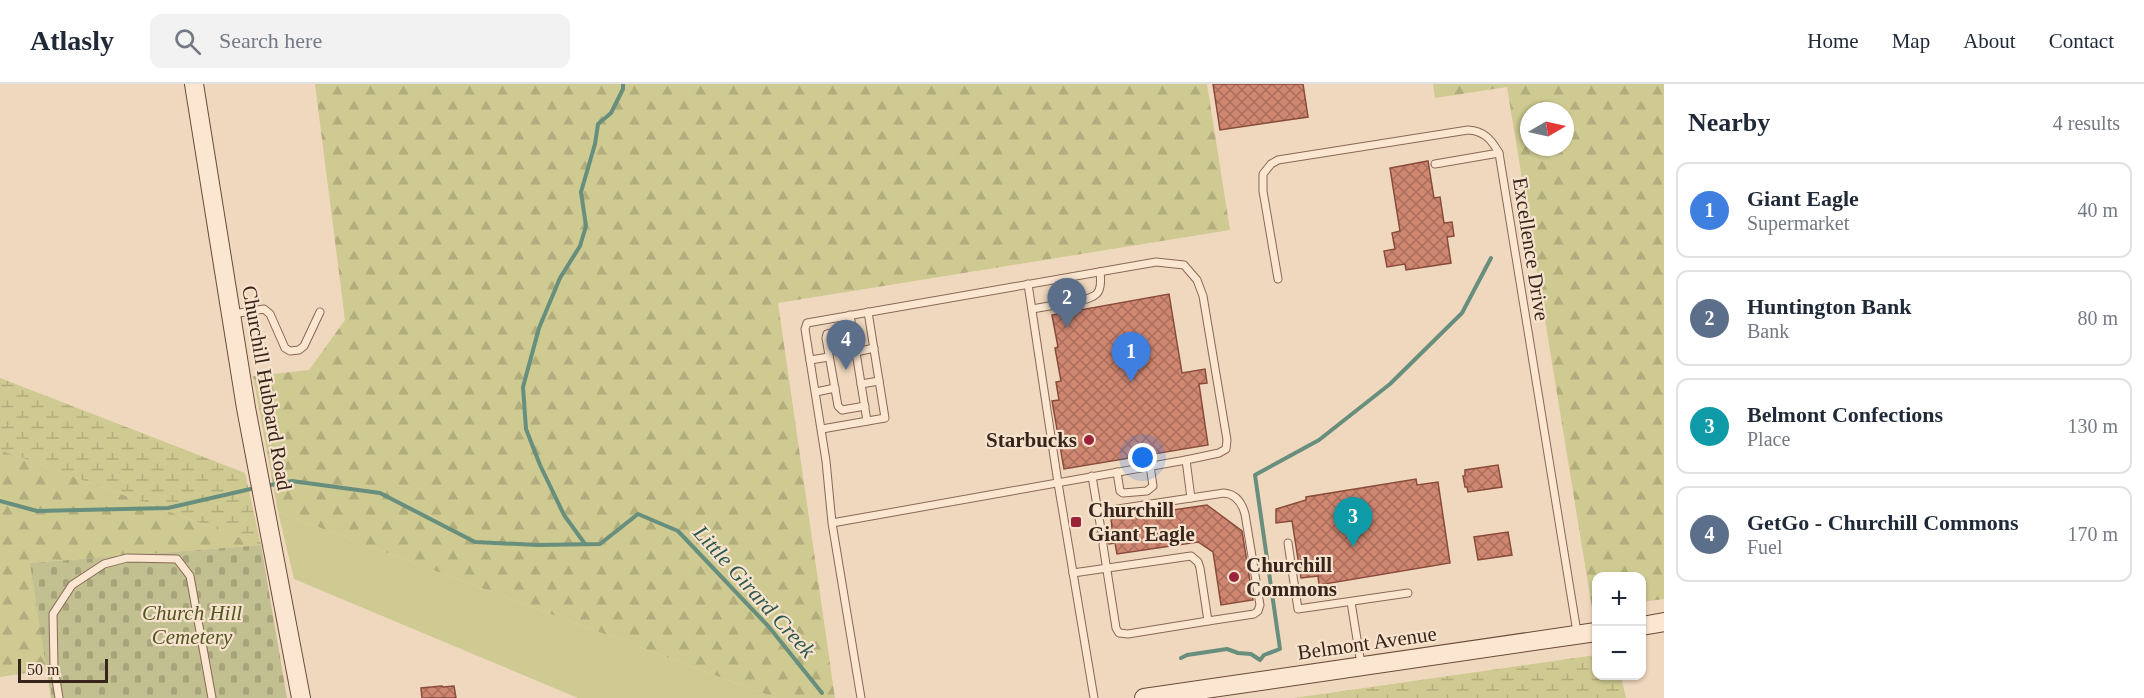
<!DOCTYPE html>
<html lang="en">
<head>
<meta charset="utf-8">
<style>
	:root { --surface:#fff; --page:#f2f2f3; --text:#1f2937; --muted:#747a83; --line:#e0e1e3; --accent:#b45309 }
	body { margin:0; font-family:Georgia,serif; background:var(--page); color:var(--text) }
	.controls { position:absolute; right:18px; bottom:18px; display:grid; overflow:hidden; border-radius:12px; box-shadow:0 2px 4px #0004 }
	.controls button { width:54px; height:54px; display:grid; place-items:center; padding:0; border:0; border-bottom:2px solid var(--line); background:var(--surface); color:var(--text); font:30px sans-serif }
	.compass { position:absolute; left:1520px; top:18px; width:54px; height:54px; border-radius:50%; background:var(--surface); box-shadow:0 2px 4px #0004; rotate:81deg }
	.scale { position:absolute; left:18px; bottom:15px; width:90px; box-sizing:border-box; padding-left:6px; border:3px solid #37241b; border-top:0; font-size:16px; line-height:21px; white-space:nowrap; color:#37241b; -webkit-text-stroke:4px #f7e3cd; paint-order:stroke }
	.you { position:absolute; left:1143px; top:374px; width:21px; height:21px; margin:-15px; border:4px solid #fff; border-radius:50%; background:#1a73e8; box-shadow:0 0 0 9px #1a73e833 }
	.badge { display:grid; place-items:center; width:39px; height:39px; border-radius:50%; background:var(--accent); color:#fff; font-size:20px; font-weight:700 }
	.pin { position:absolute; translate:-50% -50px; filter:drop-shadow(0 2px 3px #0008) }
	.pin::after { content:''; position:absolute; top:32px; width:21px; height:18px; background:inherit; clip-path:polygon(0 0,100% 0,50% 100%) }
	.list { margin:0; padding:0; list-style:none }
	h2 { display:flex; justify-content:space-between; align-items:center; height:78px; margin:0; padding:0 24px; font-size:26px }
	h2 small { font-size:20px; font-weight:400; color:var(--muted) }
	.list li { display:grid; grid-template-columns:39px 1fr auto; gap:18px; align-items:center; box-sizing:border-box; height:96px; margin:0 12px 12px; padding:0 12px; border:2px solid var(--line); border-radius:12px }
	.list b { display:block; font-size:22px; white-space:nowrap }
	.list p { margin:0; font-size:20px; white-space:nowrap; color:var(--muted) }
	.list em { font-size:20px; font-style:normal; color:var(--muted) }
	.icon { flex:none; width:33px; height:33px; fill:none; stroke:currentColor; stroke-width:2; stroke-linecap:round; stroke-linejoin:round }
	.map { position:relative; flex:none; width:1664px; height:614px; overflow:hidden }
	header { display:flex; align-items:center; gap:36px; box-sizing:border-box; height:84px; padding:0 30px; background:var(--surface); border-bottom:2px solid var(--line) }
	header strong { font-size:28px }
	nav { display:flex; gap:33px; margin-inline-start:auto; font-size:21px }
	.search { width:420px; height:54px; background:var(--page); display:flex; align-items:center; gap:15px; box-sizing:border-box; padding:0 21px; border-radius:12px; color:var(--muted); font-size:22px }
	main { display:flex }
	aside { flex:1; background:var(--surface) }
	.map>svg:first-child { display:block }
	.grass { fill:#ceca91 }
	.forest { fill:url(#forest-firs); fill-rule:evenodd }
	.wetland { fill:url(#wetland-marsh) }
	.cemetery { fill:url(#cemetery-stones) }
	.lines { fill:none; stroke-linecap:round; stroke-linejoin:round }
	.stream { stroke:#688f7e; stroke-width:4 }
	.building { fill:url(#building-cross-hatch); stroke:#894b3a; stroke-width:1.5 }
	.service-casing { stroke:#896856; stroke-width:9 }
	.secondary-casing { stroke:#6a4939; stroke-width:20 }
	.service { stroke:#fae6d1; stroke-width:7 }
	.secondary { stroke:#fae6d1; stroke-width:18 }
	.poi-dot { fill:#9a233a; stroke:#f7e3cd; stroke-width:2 }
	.labels { text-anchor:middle; stroke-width:4.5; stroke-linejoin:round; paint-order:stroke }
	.street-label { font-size:21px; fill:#37241b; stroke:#f7e3cd }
	.poi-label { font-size:21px; font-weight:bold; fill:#37241b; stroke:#f7e3cd; text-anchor:start }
	.park-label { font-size:21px; font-style:italic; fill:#515521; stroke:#f7e3cd }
	.water-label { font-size:22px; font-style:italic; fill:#2a584c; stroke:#f7e3cd }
</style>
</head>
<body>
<header>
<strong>Atlasly</strong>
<div class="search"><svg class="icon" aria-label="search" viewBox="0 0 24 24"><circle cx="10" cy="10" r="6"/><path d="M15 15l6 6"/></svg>Search here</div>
<nav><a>Home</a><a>Map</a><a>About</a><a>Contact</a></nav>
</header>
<main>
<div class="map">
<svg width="1664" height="614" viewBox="0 0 1664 614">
	<defs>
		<pattern id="forest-firs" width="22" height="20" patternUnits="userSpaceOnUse" patternTransform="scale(1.5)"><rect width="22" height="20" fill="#ceca91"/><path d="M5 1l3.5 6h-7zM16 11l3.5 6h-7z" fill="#b2ad7c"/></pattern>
		<pattern id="wetland-marsh" width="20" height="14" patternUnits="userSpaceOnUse" patternTransform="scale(1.5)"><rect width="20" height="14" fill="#ceca91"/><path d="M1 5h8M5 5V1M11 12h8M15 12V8" fill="none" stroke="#b2ad7c"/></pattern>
		<pattern id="cemetery-stones" width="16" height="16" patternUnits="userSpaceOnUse" patternTransform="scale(1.5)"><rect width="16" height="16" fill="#c2bf91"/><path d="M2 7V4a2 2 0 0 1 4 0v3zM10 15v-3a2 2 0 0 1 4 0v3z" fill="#a7a47c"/></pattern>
		<pattern id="building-cross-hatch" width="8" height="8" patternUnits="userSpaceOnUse" patternTransform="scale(1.5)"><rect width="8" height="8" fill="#d08771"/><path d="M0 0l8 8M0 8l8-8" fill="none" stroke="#aa6e5c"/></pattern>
	</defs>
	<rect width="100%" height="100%" fill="#f0d8be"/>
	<polygon class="grass" points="278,428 776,614 578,614 294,495"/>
	<g class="forest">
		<polygon points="315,0 1207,0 1230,146 778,219 835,614 776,614 278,428 253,292 309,286 345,236"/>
		<path d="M1433 0H1664V515L1642 518V492H1596V523L1592 524 1507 3 1435 14ZM1529 27H1565V63H1529Z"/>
		<polygon points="0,366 261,461 31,479 47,586 0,593"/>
	</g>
	<g class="wetland">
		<polygon points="0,294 245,389 261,461 0,366"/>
		<polygon points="1596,571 1596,592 1621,592 1626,614 1294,614"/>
	</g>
	<polygon class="cemetery" points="261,461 287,614 51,614 30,479"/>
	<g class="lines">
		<g class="stream">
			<polyline points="265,402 292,397 380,409 475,458 538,461 600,460 638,430 678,447 769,543 822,609"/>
			<polyline points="0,417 37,427 168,424 255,404"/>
			<polyline points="585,460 564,431 540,381 526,345 523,303 539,244 560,194 580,162 586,142 581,108 595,60 598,40 611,29 623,5 623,0"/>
			<polyline points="1181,574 1187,571 1227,565 1238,569 1251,570 1260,576 1264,571 1280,565 1255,391 1319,356 1390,300 1462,229 1491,174"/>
		</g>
	</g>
	<g class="building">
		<polygon points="1213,0 1303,0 1308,33 1220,46"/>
		<polygon points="1428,77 1434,114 1440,113 1444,139 1452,138 1454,152 1447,153 1451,179 1406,186 1405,180 1387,183 1384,167 1395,165 1392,149 1400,147 1390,84"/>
		<polygon points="1169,210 1182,289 1205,285 1207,299 1199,300 1208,361 1064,385 1052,317 1059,316 1056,298 1061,297 1055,264 1058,263 1052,231"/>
		<polygon points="1498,381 1502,403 1468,408 1467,403 1465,403 1463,392 1465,392 1465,386"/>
		<polygon points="1416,395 1417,401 1438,398 1450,479 1319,501 1318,492 1301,494 1292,437 1276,439 1276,425 1306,416 1306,413"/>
		<polygon points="1207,421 1242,447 1253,516 1221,521 1213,468 1198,458 1117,470 1115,459 1109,460 1103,455 1099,458 1097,449 1103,450 1107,444 1112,443 1111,435"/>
		<polygon points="1508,448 1512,471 1478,476 1474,453"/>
		<polygon points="442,602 443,603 454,602 456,614 422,614 421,604"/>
	</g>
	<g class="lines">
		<g class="service-casing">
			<g id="service">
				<polyline points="1435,80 1499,69"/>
				<path d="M1278 195 1263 107V90L1271 80 1278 76 1468 46C1484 47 1491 55 1499 69L1577 548"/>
				<polyline points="1028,200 1058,399 1094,614"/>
				<path d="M1074 218C1096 213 1103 212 1100 188"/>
				<polyline points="1032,225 1061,220"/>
				<polyline points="233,230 264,225 270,230 285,264 290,267 299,266 304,262 320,228"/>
				<polyline points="850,231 867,337"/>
				<polyline points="852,245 827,250 826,254 838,322 842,326 865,322"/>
				<polyline points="856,268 874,264"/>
				<polyline points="810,276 829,273"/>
				<polyline points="861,300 879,297"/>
				<polyline points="816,308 835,304"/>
				<polyline points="822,345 885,334 868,228"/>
				<polyline points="1186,376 1191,414"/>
				<polyline points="1117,388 1120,407 1123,409 1147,407 1153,402 1150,382"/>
				<polyline points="1098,428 1101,445"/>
				<polyline points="832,439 1186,376 1219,369 1226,365 1227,356 1203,212 1197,196 1184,181 1156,178 807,239 805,245 826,377 832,439 861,614"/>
				<polyline points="1288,459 1298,525 1408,509"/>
				<polyline points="1103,461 1116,544 1119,549 1128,550 1208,537"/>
				<path d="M1073 489 1191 472 1198 478 1200 484 1208 537 1254 530 1258 527 1260 521 1245 430C1242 419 1236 410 1224 409L1098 428 1092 392"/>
				<polyline points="1351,518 1361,580"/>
				<polyline points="59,614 54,583 53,530 72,501 104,480 127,474 177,475 190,492 212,614"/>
			</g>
		</g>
		<g class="secondary-casing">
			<g id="secondary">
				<polyline points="194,0 246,324 301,614"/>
				<polyline points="1642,542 1664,538"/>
				<polyline points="1144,614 1596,548"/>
			</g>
		</g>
		<use href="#service" class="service"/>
		<use href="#secondary" class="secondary"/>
	</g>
	<g class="poi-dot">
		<circle cx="1089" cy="356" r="6"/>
		<rect x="1070" y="432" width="12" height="12" rx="3"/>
		<circle cx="1234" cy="493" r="6"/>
	</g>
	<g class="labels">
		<g class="street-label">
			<text transform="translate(1531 165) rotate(81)" y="7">Excellence Drive</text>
			<text transform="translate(267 304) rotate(80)" y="7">Churchill Hubbard Road</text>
			<text transform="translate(1367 559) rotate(-8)" y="7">Belmont Avenue</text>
		</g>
		<g class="poi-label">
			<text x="1077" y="363" text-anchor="end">Starbucks</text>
			<text x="1088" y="433">Churchill<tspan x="1088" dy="24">Giant Eagle</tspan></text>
			<text x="1246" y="488">Churchill<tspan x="1246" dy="24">Commons</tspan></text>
		</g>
		<g class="park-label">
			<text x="192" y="536">Church Hill<tspan x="192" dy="24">Cemetery</tspan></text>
		</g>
		<g class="water-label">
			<text transform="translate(755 507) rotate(48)" y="8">Little Girard Creek</text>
		</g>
	</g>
</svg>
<div class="controls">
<button>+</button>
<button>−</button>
</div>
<svg class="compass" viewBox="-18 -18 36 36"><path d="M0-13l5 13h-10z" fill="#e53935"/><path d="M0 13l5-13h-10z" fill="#747a83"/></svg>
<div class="scale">50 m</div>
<div class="you"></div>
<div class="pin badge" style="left:1131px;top:298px;background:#3f7fe0">1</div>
<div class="pin badge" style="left:1067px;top:244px;background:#5c6f8a">2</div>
<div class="pin badge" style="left:1353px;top:463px;background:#0f9aa8">3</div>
<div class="pin badge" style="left:846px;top:286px;background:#5c6f8a">4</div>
</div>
<aside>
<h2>Nearby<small>4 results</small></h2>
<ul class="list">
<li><span class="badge" style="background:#3f7fe0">1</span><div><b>Giant Eagle</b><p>Supermarket</p></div><em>40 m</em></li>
<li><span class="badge" style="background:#5c6f8a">2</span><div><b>Huntington Bank</b><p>Bank</p></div><em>80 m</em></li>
<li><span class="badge" style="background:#0f9aa8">3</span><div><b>Belmont Confections</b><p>Place</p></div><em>130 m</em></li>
<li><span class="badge" style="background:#5c6f8a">4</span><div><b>GetGo - Churchill Commons</b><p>Fuel</p></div><em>170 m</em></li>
</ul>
</aside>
</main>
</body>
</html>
